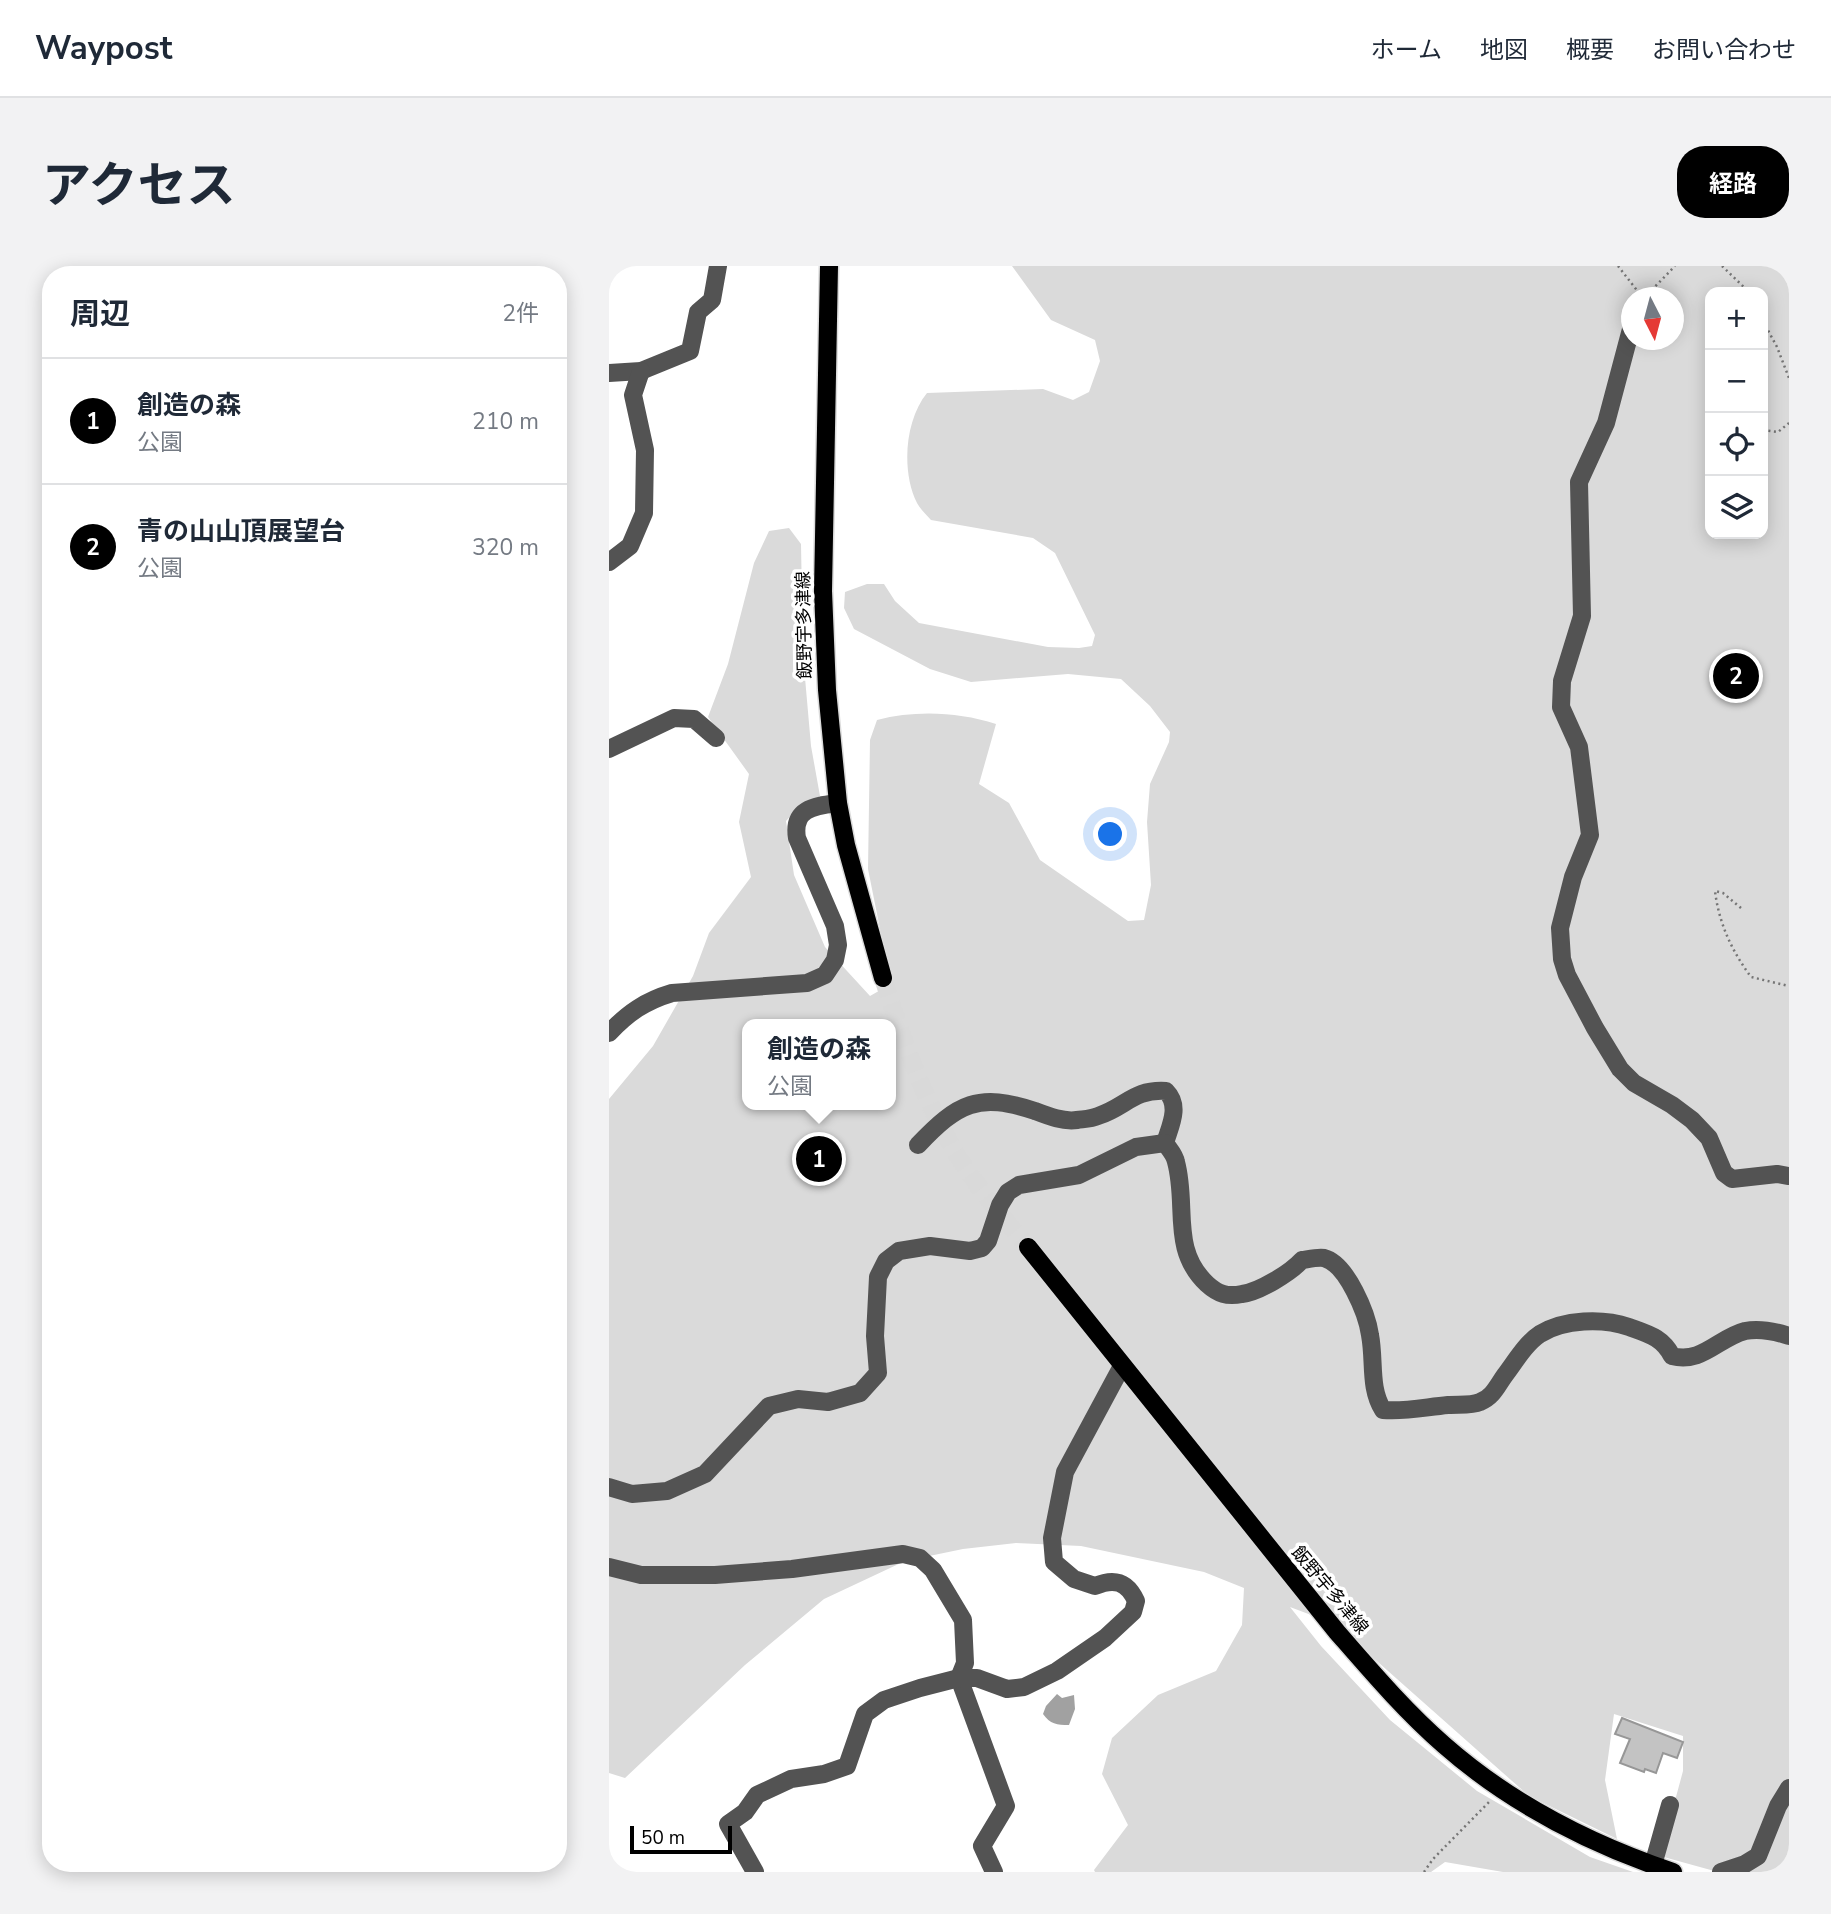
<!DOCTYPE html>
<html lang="ja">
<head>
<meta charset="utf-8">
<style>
	:root { --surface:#fff; --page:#f2f2f3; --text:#1f2937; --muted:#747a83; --line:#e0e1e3; --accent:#000 }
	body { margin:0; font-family:"Nunito Sans","Noto Sans JP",sans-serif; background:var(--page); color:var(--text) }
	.controls { position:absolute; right:21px; top:21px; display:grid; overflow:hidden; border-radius:14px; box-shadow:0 4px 18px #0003 }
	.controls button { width:63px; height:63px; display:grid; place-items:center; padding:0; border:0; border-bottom:2px solid var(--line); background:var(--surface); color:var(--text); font:35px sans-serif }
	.compass { position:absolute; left:1012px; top:21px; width:63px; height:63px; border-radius:50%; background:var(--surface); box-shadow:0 4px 18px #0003; rotate:174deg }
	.scale { position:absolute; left:21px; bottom:18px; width:102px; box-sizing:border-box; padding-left:7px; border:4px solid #000; border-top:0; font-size:19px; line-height:24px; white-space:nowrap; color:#000; -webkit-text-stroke:5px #fff; paint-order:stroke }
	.you { position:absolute; left:502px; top:569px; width:24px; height:24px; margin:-18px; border:5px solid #fff; border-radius:50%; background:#1a73e8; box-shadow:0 0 0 10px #1a73e833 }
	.badge { display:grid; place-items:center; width:46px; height:46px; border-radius:50%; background:var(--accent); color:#fff; font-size:23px; font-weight:700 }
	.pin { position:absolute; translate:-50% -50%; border:4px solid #fff; box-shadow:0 2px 7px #0006 }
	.popup { position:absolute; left:133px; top:753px; width:154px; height:91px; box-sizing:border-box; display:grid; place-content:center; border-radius:14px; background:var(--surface); filter:drop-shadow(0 2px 5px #0005); font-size:23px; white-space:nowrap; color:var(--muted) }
	.popup b { font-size:26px; color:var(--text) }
	.popup::after { content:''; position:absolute; left:50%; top:100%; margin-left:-14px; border:14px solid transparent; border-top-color:var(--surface) }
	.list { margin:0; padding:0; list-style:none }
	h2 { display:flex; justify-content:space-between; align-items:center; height:91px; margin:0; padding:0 28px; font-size:30px }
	h2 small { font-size:23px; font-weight:400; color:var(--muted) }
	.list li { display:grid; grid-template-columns:46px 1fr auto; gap:21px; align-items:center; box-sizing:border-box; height:126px; padding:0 28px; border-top:2px solid var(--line) }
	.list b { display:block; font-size:26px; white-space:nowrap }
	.list p { margin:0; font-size:23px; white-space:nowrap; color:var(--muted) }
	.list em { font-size:23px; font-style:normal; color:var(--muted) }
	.icon { flex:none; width:38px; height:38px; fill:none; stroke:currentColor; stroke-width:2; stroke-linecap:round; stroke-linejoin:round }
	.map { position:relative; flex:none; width:1180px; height:1606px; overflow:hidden; border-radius:28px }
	header { display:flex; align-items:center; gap:42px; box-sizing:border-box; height:98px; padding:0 35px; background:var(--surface); border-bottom:2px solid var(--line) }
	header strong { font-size:33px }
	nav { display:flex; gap:38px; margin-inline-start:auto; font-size:24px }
	.intro { display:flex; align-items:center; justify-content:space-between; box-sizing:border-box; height:168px; padding:0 42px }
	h1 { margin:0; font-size:49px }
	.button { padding:18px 32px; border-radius:28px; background:var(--accent); color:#fff; font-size:24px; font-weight:700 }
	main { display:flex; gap:42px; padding:0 42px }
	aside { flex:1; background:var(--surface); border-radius:28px; box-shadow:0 4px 18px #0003 }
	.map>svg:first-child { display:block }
	.green { fill:#dadada; fill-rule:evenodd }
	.water { fill:#a1a1a1 }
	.building { fill:#c3c3c3; stroke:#979797; stroke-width:2 }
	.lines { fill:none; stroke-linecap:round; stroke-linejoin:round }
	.major-tunnel { stroke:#d9d9d9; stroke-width:18; stroke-dasharray:18 9; stroke-linecap:butt }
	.major-casing { stroke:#dbdbdb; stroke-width:21 }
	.path { stroke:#757575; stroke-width:2.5; stroke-dasharray:2 3.5; stroke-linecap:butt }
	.minor { stroke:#535353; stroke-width:18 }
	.major { stroke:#000; stroke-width:18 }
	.labels { text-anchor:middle; stroke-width:7; stroke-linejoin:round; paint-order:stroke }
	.street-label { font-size:18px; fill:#000; stroke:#fff }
</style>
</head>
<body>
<header>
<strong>Waypost</strong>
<nav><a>ホーム</a><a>地図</a><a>概要</a><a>お問い合わせ</a></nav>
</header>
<div class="intro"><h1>アクセス</h1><a class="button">経路</a></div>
<main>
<aside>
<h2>周辺<small>2件</small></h2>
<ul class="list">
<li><span class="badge">1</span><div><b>創造の森</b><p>公園</p></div><em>210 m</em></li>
<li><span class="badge">2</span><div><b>青の山山頂展望台</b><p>公園</p></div><em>320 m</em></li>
</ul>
</aside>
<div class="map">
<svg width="1180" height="1606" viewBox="0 0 1180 1606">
	<rect width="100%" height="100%" fill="#fff"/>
	<path class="green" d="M403 0H1180V1606H1109L1051 1590 1074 1505V1470L1005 1448 996 1514 1008 1573 920 1530 726 1358 681 1341 712 1380 781 1454 868 1525 981 1591 1024 1606H894L836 1596 822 1606H486L485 1604 519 1559 493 1508 503 1472 549 1429 607 1405 633 1359 635 1322 595 1306 472 1280 407 1277 354 1283 296 1295 215 1333 136 1399 16 1512 0 1507V833L44 780 84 710 100 667 142 611 130 556 140 508 99 451 119 398 145 297 160 265 180 262 192 278 194 389 202 480 211 530 186 545 177 555 185 609 216 681 261 730 282 718 259 603 261 474 268 454C307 444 349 446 387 458L370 518 400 537 431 594 519 655 535 654 542 619 538 556 541 518 560 476 561 466 541 440 512 413 459 408 362 416 321 403 245 363 235 342 236 326 258 318H275L286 335 310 357 439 381 470 382 483 380 486 369 446 287 424 272 322 254C317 248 311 243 308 237 292 205 296 154 318 127L434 123 464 134 480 126 491 95 486 74 442 54ZM1101 26H1154V268H1101ZM1022 32H1064V74H1022ZM138 758H282V839H138Z"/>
	<path class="water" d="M448 1428 453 1432 465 1429 466 1443 460 1459C448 1459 441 1458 434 1448L437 1440Z"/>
	<polygon class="building" points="1013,1452 1074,1476 1068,1492 1054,1487 1047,1507 1036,1503 1035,1506 1011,1497 1021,1473 1006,1468"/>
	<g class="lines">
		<path class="major-tunnel" d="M274 712C291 765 309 818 336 868 356 907 390 947 419 981"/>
		<g class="major-casing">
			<g id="major">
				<polyline points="220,0 214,325 218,424 229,537 237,579 274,712"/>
				<path d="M419 981 728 1366C762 1405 796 1445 835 1479 901 1537 981 1578 1064 1606"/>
			</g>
		</g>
		<g class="path">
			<polyline points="1009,0 1034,32"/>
			<polyline points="1113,0 1140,26"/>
			<polyline points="1035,32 1066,0"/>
			<polyline points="1154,55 1168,81 1180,112"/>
			<polyline points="1154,164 1169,166 1180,157"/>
			<path d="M1132 642 1114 627 1106 625C1110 658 1123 685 1142 711L1180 720"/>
			<polyline points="815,1606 824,1593 882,1534"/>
		</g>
		<g class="minor">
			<polyline points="1022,63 997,157 970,216 973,350 953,415 952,441 970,481 981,569 964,611 951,662 953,693 958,709 986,762 1011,803 1025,817 1063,839 1083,854 1100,872 1115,907 1123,913 1168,908 1180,910"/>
			<polyline points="0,107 32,105 81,85 89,46 103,34 109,0"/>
			<polyline points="0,296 21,280 35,247 36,184 24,129 32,105"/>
			<polyline points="0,483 65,452 85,453 107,472"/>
			<path d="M0 767C19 747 36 735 63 727L198 717 216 709 226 694 229 679 226 660 188 572C183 542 206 540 229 537"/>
			<path d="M556 877C560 883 566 889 567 896 579 940 561 983 598 1018 609 1028 618 1031 633 1028 650 1026 681 1007 693 994 700 993 709 991 715 992 738 998 758 1048 761 1069 766 1095 760 1122 774 1144 796 1146 817 1141 839 1139 849 1138 862 1140 871 1136 884 1131 888 1120 896 1109 906 1096 916 1078 931 1068 955 1053 994 1052 1020 1061 1039 1068 1053 1071 1063 1090 1093 1098 1109 1072 1136 1065 1151 1062 1165 1065 1180 1070"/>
			<path d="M309 879C349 837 369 826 426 845 439 850 454 856 468 854 475 853 482 853 489 850 517 841 524 823 557 825 572 840 561 860 556 877"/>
			<polyline points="0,1221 23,1228 58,1225 96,1208 160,1140 189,1133 219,1136 251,1127 269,1107 266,1070 269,1011 277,995 290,985 321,980 361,985 373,982 379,975 391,939 399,926 410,919 470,909 527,881 556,877"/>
			<polyline points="0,1301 32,1309 106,1309 183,1303 294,1288 311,1292 324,1304 354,1354 356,1397 350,1412 397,1540 373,1580 385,1606"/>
			<polyline points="1044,1599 1061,1539"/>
			<path d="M146 1606 119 1558 136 1546 148 1529 182 1513 215 1508 238 1500 256 1448 275 1434 311 1422 350 1412H368L398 1423 415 1421 448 1405 496 1372 524 1346 527 1335C518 1315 505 1312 486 1320L465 1313 445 1296 443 1272 456 1206 513 1100"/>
			<polyline points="1112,1606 1136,1598 1149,1590 1169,1540 1180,1522"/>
		</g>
		<use href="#major" class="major"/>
	</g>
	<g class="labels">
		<g class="street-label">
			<text transform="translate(195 359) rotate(-91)" y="6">飯野宇多津線</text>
			<text transform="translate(721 1324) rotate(50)" y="6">飯野宇多津線</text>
		</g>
	</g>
</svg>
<div class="controls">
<button>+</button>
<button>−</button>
<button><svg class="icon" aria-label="locate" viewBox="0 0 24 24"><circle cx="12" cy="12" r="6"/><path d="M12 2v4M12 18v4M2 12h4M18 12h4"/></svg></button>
<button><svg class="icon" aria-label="layers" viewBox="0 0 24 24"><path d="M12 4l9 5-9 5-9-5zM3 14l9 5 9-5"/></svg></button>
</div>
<svg class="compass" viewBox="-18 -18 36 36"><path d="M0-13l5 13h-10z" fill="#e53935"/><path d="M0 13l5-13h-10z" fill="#747a83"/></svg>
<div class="scale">50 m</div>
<div class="you"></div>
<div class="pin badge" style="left:210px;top:893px">1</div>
<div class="popup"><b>創造の森</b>公園</div>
<div class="pin badge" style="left:1127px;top:410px">2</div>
</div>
</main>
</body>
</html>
